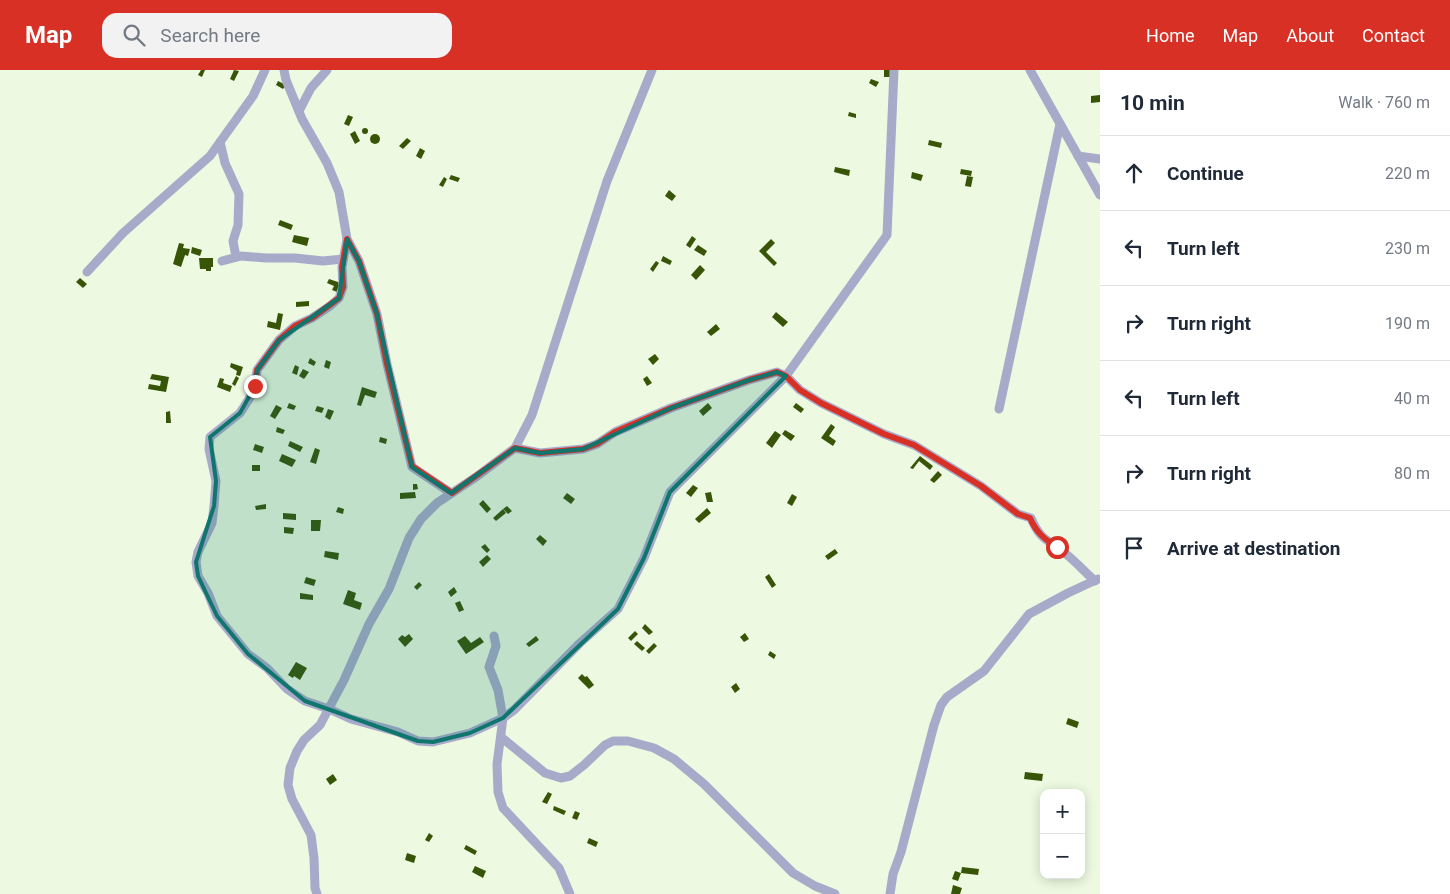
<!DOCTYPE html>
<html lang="en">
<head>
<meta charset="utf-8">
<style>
	:root { --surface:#fff; --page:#f2f2f3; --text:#1f2937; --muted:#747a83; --line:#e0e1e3; --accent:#d93025 }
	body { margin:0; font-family:Roboto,sans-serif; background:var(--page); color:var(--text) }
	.controls { position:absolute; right:15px; bottom:15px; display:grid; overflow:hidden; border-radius:10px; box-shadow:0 2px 12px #0003 }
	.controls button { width:45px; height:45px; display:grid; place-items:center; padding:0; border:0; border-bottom:1px solid var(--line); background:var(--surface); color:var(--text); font:25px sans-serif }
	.stop { position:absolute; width:15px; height:15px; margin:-11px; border:4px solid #d93025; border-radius:50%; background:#fff }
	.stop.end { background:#d93025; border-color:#fff; box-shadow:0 1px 5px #0008 }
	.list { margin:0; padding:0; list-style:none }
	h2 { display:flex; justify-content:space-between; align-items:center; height:65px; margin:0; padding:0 20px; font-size:21px }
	h2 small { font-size:16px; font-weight:400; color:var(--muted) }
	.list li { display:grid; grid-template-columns:32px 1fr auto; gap:15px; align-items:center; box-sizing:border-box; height:75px; padding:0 20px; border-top:1px solid var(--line) }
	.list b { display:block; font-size:19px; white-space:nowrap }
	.list em { font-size:16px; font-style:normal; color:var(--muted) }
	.icon { flex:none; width:28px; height:28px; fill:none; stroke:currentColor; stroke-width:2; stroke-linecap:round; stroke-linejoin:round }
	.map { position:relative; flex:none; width:1100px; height:824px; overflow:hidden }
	header { display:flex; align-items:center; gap:30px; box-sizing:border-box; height:70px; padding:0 25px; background:var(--accent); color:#fff }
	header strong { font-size:24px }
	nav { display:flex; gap:28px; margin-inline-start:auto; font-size:18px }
	.search { width:350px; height:45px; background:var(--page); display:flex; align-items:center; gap:12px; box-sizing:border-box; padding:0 18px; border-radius:15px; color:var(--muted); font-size:19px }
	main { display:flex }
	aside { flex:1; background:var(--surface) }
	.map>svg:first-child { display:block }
	.building { fill:#385406 }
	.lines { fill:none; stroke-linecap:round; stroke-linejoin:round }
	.street { stroke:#a8aaca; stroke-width:9 }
	.route { stroke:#d93025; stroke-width:6 }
	.marked { fill:#0f766e; fill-opacity:0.2; stroke:#0f766e; stroke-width:4; stroke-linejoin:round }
</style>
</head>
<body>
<header>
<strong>Map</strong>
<div class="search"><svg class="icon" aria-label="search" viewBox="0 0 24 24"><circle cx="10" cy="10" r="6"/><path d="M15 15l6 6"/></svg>Search here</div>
<nav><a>Home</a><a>Map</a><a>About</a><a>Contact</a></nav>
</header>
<main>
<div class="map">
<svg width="1100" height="824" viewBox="0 0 1100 824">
	<rect width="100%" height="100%" fill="#edfae1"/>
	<g class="building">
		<polygon points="201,0 205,0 202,7 198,5"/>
		<polygon points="234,0 239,1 234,11 230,9"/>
		<rect x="884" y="0" width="6" height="7"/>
		<polygon points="871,9 879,12 876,17 869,13"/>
		<polygon points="278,11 286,15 283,19 276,15"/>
		<polygon points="1100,25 1100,32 1091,33 1091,26"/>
		<polygon points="849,42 856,44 856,48 848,46"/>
		<polygon points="348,45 353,47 349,56 344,54"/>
		<circle cx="365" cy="61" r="3"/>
		<polygon points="355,61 360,71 355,74 350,64"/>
		<circle cx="375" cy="69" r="5"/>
		<polygon points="407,68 411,71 403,79 399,76"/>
		<polygon points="929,70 942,73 941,78 928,75"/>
		<polygon points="420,78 425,81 421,89 416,86"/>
		<polygon points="835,97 850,100 849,106 834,102"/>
		<polygon points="961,99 972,101 971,106 960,104"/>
		<polygon points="912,102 923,105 921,111 911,108"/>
		<polygon points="451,105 460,108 458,112 449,109"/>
		<polygon points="967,106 973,107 971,117 965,116"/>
		<polygon points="444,107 447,109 443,117 439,115"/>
		<polygon points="669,120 676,126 672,131 665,126"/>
		<polygon points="280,150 293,155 291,160 278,155"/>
		<polygon points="294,165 309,168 307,176 292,172"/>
		<polygon points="692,166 696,169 690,178 686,175"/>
		<polygon points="771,169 775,173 766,182 777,193 774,196 759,181"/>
		<polygon points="179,173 184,174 183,178 190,179 188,186 185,185 181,197 173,194"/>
		<polygon points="698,175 707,181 704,186 694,180"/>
		<polygon points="192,177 202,180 200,186 191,183"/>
		<polygon points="663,186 672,191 670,195 661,191"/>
		<polygon points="199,188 213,188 213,197 211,197 211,201 206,201 206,199 200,199"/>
		<polygon points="656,191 659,193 653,202 650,199"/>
		<polygon points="700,195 705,200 696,210 691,205"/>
		<polygon points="80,208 87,214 83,218 76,212"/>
		<polygon points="329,209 341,213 337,222 332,220 334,216 327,213"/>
		<polygon points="309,231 309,236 296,237 296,232"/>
		<polygon points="776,242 788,252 783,257 772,247"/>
		<polygon points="278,243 283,244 280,260 267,257 268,251 276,253"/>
		<polygon points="716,254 720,259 711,266 707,262"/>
		<polygon points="655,284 659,289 653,295 648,289"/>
		<polygon points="310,288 316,292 314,296 308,293"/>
		<polygon points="326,290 331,292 329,299 324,297"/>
		<polygon points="231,293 243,297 240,306 236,305 237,301 230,297"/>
		<polygon points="295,295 299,297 297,305 292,303"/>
		<polygon points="303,299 309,302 304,309 299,306"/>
		<polygon points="152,304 169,307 166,322 148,319 149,314 160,316 161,311 150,309"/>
		<polygon points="236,306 239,308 235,316 232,314"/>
		<polygon points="647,306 652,313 647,316 643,309"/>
		<polygon points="220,308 224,309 223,313 232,316 230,322 217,317"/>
		<polygon points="362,317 377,322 375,328 365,325 361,336 357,335"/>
		<polygon points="289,333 296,336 294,340 287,338"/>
		<polygon points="708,333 712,338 703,346 699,341"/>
		<polygon points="796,333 804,339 801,343 793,337"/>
		<polygon points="276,335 282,338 275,349 270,346"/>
		<polygon points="317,336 324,338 322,343 315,341"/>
		<polygon points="328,339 334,341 330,350 325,347"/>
		<polygon points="170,341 171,353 166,353 166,342"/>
		<polygon points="831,354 835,357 829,366 836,371 833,376 821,368"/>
		<polygon points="277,357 285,360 283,364 276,362"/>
		<polygon points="785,360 795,366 791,371 782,364"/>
		<polygon points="775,361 781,365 772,378 766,373"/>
		<polygon points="380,367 387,369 386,374 379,372"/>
		<polygon points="290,371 303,377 300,382 288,376"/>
		<polygon points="255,374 264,377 262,383 253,380"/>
		<polygon points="315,378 320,380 316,394 310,392"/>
		<polygon points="282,384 296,390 292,397 279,391"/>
		<polygon points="920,386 933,396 930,400 919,391 913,399 910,398"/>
		<rect x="252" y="395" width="8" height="6"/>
		<polygon points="938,401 942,405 934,413 930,410"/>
		<polygon points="413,414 417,414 418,419 413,420"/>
		<polygon points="693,415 698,418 691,427 686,423"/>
		<polygon points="415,422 416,428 400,429 400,423"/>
		<polygon points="711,422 713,432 707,432 705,423"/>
		<polygon points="567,423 575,429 571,434 563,428"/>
		<polygon points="792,424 797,427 792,436 787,433"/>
		<polygon points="483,430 491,439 487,443 479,434"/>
		<polygon points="266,434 266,439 256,440 255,436"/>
		<polygon points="507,436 512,441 508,444 503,439"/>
		<polygon points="338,437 344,439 343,444 336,442"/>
		<polygon points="707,438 711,443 699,453 695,449"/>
		<polygon points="503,439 506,443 496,451 493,448"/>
		<polygon points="283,443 296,444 296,450 283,449"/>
		<polygon points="311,450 321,450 320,461 311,461"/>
		<polygon points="284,457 294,458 293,464 284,463"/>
		<polygon points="540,465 547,471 543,476 536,469"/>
		<polygon points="485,474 490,480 487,483 481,477"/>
		<polygon points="835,479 838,483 828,490 825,486"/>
		<polygon points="325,481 339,483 338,490 324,487"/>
		<polygon points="487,485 491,489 483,497 479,492"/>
		<polygon points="769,504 776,515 772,518 765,507"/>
		<polygon points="306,507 316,510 314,516 304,513"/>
		<polygon points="419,512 422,515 417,520 414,517"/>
		<polygon points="454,517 457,522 451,527 448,522"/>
		<polygon points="348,520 356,523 354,530 362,533 360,540 343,534"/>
		<polygon points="300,523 313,525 313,530 300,529"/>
		<polygon points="460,531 464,540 459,542 455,533"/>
		<polygon points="645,554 653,562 649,565 642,558"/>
		<polygon points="635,561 638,564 631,571 628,568"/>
		<polygon points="745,563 749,569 744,572 740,567"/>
		<polygon points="409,564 413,569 405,577 398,569 402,565 405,567"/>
		<polygon points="465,566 471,573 480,567 484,572 466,584 457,571"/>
		<polygon points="536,566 539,570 529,577 526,574"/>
		<polygon points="637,571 645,578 642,581 634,574"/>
		<polygon points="654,573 657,576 649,584 646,581"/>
		<polygon points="770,581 776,585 774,589 768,585"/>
		<polygon points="296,592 307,598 300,610 294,606 293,608 288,605"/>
		<polygon points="582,604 585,607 587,606 594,615 589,619 578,608"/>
		<polygon points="736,613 740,619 735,623 731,617"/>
		<polygon points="1068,648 1079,652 1077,658 1066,654"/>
		<polygon points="1025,702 1043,704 1042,711 1024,709"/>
		<polygon points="333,704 337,710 330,715 326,709"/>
		<polygon points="548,722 552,724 547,734 542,732"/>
		<polygon points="554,736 566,741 564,745 553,740"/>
		<polygon points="575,741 580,743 577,750 572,748"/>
		<polygon points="429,763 433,766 429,772 425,770"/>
		<polygon points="589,768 598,772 596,777 587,773"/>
		<polygon points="466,775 477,781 475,785 464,779"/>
		<polygon points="407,783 416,786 414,793 405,790"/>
		<polygon points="475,796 486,801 483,808 472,802"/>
		<polygon points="962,797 979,799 978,805 961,803"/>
		<polygon points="955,801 961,803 958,811 952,809"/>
		<polygon points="953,815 962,818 960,824 951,824"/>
	</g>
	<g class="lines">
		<g class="street">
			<polyline points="284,0 286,10 302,49 327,93 339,122 347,169 359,191 377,244 387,294 412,397 451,423"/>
			<polyline points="1030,0 1100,125"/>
			<polyline points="299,41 311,18 327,0"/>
			<polyline points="220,72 225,93 239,124 238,155 233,171 236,187"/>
			<polyline points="1078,86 1100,89"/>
			<polyline points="347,169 342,197 343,217 339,228 330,236 312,248 295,256 279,270 257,300 255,316 249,329 240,343 210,367 209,379 216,411 214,436 212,453 198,482 196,492 198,506 208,523 217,546 248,584 267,598 287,619 305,631 329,639 351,649 398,662 418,671 433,672 470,663 503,648 514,640 580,573 618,539 644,488 670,422 786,306 887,165 894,0"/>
			<polyline points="222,191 241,186 266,188 295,188 323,191 343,189"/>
			<polyline points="87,202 123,163 210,86 253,26 265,0"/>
			<polyline points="999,339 1060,54"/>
			<polyline points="515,378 532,345 607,111 652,0"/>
			<polyline points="494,566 496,576 489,597 498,620 503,648 497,694 498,722 503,738 559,798 570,824"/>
			<polyline points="501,667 545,703 561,708 570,706 584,695 605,675 613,671 628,671 654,678 674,689 704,714 793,803 815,816 835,824"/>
			<path d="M317 824 315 818 314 788 311 765 292 729 288 715 290 698 297 681 304 670 320 655 344 610 369 554 389 519 409 468 421 449 437 433 476 407 515 378 540 383 583 379 597 374 615 362 671 338 749 310 777 302 786 306 800 320 821 333 884 364 914 375 981 416 1018 444 1031 448C1040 470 1048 470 1066 484 1076 492 1085 502 1095 511"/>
			<polyline points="890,824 893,804 901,782 934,655 941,635 947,627 984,601 1029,544 1068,523 1098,509"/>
		</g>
	</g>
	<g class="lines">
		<path class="route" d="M255 316 257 300 279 270 295 256 312 248 339 228 343 217 342 197 347 169 359 191 377 244 387 294 412 396 452 423 515 378 540 383 583 379 597 374 615 362 671 338 749 310 777 302 786 306 800 320 821 333 884 364 914 375 981 416 1018 444 1030 448C1036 462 1044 469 1057 477"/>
	</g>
	<path class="marked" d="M347 169 359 191 377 244 412 397 451 423 515 378 540 383 583 379 671 338 749 310 777 302 786 306 670 422 644 488 618 539 503 648 470 663 433 672 418 671 305 631 248 584 217 546 198 506 196 492 214 436 216 411 210 367 240 343 255 316 257 300 279 270 339 228Z"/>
</svg>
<div class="controls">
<button>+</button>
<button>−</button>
</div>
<div class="stop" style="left:1057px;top:477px"></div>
<div class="stop end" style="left:255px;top:316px"></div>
</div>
<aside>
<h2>10 min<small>Walk · 760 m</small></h2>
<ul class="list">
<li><svg class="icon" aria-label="ahead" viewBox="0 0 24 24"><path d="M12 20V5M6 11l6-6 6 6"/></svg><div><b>Continue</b></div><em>220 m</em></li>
<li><svg class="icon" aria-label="left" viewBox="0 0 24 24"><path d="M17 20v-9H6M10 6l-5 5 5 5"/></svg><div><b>Turn left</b></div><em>230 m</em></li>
<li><svg class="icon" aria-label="right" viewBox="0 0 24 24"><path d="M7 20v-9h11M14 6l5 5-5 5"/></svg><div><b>Turn right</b></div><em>190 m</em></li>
<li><svg class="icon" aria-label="left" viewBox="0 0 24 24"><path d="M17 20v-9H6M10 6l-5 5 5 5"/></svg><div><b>Turn left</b></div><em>40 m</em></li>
<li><svg class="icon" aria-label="right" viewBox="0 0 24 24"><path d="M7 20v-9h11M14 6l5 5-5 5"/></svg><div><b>Turn right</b></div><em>80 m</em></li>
<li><svg class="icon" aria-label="arrive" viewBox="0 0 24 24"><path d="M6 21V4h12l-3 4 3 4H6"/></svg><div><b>Arrive at destination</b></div></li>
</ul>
</aside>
</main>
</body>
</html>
